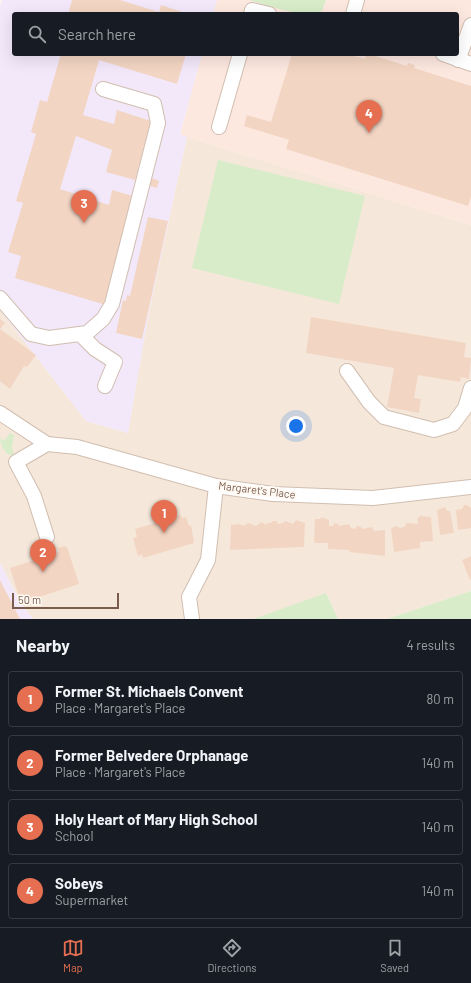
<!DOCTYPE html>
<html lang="en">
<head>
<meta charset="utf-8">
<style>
	:root { --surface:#171b24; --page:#242831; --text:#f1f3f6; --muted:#9ea1a6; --line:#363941; --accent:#e76f51 }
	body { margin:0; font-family:Barlow,sans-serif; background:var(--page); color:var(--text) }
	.scale { position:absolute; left:12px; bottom:10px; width:107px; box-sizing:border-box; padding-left:4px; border:2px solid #7a5c4d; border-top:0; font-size:11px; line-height:14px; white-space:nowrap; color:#7a5c4d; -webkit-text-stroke:3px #fffaf3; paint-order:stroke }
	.you { position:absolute; left:296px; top:426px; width:14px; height:14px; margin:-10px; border:3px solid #fff; border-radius:50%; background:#1a73e8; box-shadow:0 0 0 6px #1a73e833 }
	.badge { display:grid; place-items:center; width:26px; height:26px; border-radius:50%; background:var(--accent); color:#fff; font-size:13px; font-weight:700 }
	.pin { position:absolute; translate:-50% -33px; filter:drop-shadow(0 1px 2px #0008) }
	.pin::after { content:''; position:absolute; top:21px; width:14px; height:12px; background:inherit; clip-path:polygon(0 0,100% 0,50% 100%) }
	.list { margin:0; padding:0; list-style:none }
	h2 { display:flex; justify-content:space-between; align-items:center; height:52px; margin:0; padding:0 16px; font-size:17px }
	h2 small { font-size:13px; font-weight:400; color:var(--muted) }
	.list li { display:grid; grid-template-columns:26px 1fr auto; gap:12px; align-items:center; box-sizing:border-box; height:56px; margin:0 8px 8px; padding:0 8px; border:1px solid var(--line); border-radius:4px }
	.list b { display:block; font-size:15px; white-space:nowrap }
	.list p { margin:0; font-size:13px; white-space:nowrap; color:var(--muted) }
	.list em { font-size:13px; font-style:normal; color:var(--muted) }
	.icon { flex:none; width:22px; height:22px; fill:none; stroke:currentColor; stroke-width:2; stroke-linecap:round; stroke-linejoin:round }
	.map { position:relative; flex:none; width:471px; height:619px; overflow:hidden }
	.search { position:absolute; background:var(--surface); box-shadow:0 4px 16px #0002; left:12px; right:12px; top:12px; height:44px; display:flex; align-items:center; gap:10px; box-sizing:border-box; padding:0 14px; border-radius:4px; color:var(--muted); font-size:15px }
	.sheet { height:308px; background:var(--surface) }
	nav { display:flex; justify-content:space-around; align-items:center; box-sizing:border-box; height:56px; border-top:1px solid var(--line); background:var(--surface); font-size:11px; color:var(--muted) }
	nav a { display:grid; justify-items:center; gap:2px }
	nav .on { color:var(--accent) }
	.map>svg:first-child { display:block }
	.residential { fill:#f5e8da }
	.commercial { fill:#fde8e0 }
	.education { fill:#f3e8fa }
	.green { fill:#d8ecc9 }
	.building { fill:#f3d5c3 }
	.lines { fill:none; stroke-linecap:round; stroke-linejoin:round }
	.minor-casing { stroke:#d1beb0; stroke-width:16 }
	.minor { stroke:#fff; stroke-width:14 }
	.labels { text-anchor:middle; stroke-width:4; stroke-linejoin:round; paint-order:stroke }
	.street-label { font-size:11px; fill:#7a5c4d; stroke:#fffaf3 }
</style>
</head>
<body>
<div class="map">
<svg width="471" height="619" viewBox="0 0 471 619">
	<rect width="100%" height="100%" fill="#fdf6ec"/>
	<polygon class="residential" points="187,137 471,225 471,591 387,619 338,619 326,593 264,619 33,619 21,603 0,563 0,310 86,421 128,433 149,311"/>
	<g class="commercial">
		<polygon points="217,0 250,0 302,14 213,14"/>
		<polygon points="326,0 471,0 471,225 180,135 202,54 457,54 457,14 316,14 322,11"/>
	</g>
	<g class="education">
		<polygon points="2,0 217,0 213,14 14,14 14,54 202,54 180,134 187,137 149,311 128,433 86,421 0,310 0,6"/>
		<polygon points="0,563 21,603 33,619 0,619"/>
	</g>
	<g class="green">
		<path d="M249 0H326L322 11C305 20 267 5 249 0Z"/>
		<polygon points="218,160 365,196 339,304 192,268"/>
		<path d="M10 433 14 435 12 447 14 455C6 457 0 445 0 438L4 441Z"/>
		<polygon points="471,591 471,619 387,619"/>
		<polygon points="326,593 338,619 253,619"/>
	</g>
	<g class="building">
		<polygon points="72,0 120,0 159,12 161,5 188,14 68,14"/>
		<polygon points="61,54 186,54 177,84 99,60 83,115 114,124 117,110 151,121 135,180 106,172 112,150 76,136 60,189 109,205 112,190 136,197 106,305 15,278 21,256 8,252 23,203 16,201 36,134 31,132 40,100 47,102"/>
		<polygon points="292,54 347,54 365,59 366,54 375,54 375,56 407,66 408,63 415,65 414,68 471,86 471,197 468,206 286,149 289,140 244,126 247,115 271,122"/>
		<polygon points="152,178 159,181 157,188 150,186"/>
		<polygon points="148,217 168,221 142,339 116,333 123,300 126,301 127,295 130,296"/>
		<polygon points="311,317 466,343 464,357 471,358 469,379 461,377 460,382 418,375 414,398 421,399 419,413 387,407 394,368 306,353"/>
		<polygon points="0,319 5,323 0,329 36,355 27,367 24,366 10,389 0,381"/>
		<polygon points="464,505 467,505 471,508 471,528 458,530 456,510 462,509"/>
		<polygon points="445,507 447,511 450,511 454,533 440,535 437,510"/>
		<polygon points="181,515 182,518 186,517 189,526 191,525 194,543 143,558 142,554 138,556 133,538 137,537 135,529"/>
		<polygon points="420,516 431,517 433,541 420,542 420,548 394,552 391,528 397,526 399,528 404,527 407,523 418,524 417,519"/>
		<polygon points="322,517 329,520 329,526 333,526 334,523 338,524 339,526 349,524 351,528 356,529 357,526 361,527 362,529 372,527 374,531 385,530 385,556 349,552 350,550 328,549 328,543 314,543 315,519 320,519"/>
		<polygon points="296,520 305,523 304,547 230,550 231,525 240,524 243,526 248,523 256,526 261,522 267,525 267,523 271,523 273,521 276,521 278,524 283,523 285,521 293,524"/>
		<polygon points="64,546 67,547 79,584 21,603 10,568 59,552 58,548"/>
		<polygon points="471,556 471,579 470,580 462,560"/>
		<polygon points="0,580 20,619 0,619"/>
	</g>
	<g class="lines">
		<g class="minor-casing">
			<g id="minor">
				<polyline points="251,14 252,10 269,14"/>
				<polyline points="353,14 357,0"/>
				<polyline points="443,54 471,64"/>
				<polyline points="458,60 471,25"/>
				<polyline points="219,127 240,54"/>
				<polyline points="0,298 31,334 49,338 87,333 103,319 112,304 158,123 154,104 103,89"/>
				<polyline points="80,334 95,349 115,362 105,386"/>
				<polyline points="347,371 369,402 384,417 434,430 453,424 465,408 471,388"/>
				<polyline points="0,413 47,444 77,447 216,486 273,494 373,498 471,487"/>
				<polyline points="47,537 34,496 16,462 47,444"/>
				<polyline points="192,619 189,597 208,560 216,486"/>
			</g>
		</g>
		<use href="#minor" class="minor"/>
	</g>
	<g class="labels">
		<g class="street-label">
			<text transform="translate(257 490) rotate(7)" y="4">Margaret's Place</text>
		</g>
	</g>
</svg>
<div class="scale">50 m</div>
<div class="you"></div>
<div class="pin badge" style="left:164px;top:533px">1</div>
<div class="pin badge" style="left:43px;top:572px">2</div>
<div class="pin badge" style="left:84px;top:223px">3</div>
<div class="pin badge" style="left:369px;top:133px">4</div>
<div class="search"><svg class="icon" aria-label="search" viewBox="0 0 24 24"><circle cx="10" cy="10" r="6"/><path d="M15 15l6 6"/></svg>Search here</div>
</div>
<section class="sheet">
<h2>Nearby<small>4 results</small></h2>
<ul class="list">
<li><span class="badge">1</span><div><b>Former St. Michaels Convent</b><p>Place · Margaret's Place</p></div><em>80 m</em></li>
<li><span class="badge">2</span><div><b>Former Belvedere Orphanage</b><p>Place · Margaret's Place</p></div><em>140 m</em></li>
<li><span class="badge">3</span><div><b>Holy Heart of Mary High School</b><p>School</p></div><em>140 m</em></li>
<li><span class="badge">4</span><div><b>Sobeys</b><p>Supermarket</p></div><em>140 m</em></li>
</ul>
</section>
<nav>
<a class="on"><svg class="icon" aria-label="map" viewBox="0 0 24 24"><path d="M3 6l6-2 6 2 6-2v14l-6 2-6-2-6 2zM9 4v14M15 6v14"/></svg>Map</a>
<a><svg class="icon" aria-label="directions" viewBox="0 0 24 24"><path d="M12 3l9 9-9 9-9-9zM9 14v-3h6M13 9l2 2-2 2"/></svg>Directions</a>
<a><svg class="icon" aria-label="saved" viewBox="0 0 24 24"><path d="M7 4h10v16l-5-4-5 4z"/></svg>Saved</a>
</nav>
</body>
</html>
